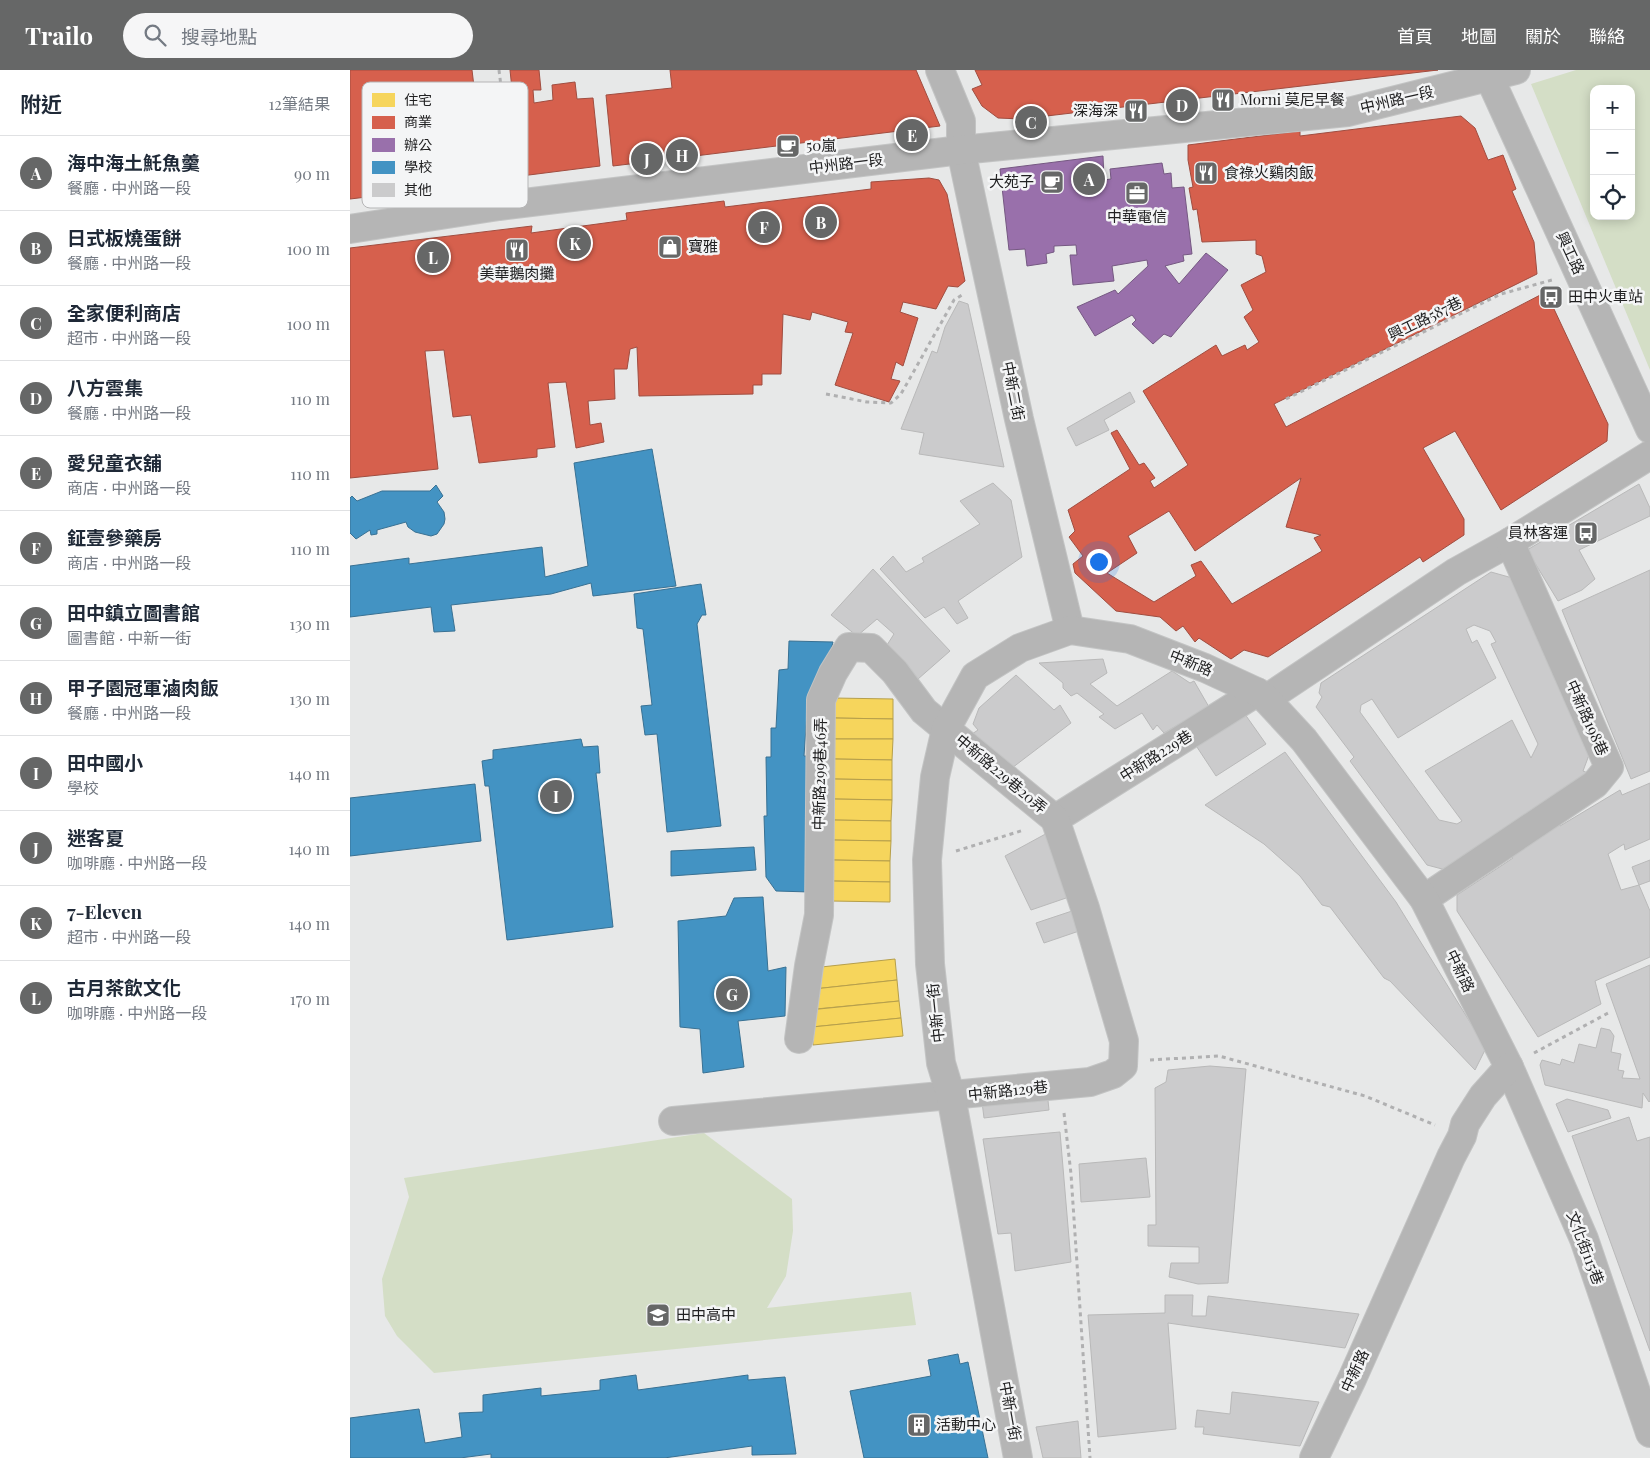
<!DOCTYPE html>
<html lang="zh-TW">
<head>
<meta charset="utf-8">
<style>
	:root { --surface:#fff; --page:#f6f6f7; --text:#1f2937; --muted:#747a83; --line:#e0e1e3; --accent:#666767 }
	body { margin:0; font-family:"Playfair Display","Noto Sans TC",serif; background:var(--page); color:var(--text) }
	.controls { position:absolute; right:15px; top:15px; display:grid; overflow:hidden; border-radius:10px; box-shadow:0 2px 12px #0003 }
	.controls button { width:45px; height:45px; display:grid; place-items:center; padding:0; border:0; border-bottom:1px solid var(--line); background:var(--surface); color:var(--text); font:25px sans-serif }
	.you { position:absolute; left:748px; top:491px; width:18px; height:18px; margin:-12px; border:4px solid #fff; border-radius:50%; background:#1a73e8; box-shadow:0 0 0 8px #1a73e833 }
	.badge { display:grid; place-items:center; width:32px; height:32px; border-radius:50%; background:var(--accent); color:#fff; font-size:16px; font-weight:700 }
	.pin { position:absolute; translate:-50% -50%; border:2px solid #fff; box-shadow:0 1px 5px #0006 }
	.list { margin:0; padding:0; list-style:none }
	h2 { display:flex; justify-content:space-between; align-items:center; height:65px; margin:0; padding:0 20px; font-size:21px }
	h2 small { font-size:16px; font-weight:400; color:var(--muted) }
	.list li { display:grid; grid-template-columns:32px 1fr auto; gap:15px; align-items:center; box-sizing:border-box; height:75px; padding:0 20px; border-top:1px solid var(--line) }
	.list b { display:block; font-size:19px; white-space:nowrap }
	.list p { margin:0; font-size:16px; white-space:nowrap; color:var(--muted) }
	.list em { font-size:16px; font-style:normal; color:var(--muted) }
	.icon { flex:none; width:28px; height:28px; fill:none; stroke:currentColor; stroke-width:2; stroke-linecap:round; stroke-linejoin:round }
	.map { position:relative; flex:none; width:1300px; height:1388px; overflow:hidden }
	header { display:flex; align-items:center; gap:30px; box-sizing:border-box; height:70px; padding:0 25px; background:var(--accent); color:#fff }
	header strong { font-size:24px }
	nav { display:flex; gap:28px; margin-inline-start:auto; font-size:18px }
	.search { width:350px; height:45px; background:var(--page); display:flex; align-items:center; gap:12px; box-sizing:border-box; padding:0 18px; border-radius:28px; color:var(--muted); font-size:19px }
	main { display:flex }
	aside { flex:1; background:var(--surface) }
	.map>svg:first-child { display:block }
	.green { fill:#d4dec6; fill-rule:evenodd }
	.homes { fill:#f6d55c; stroke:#b69f4b }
	.shops { fill:#d6604d; stroke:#a04d40; fill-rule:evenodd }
	.offices { fill:#9970ab; stroke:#755882 }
	.schools { fill:#4393c3; stroke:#397193 }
	.building { fill:#cbcbcc; stroke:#b9b9b9; fill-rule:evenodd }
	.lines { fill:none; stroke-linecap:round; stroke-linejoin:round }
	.minor-casing { stroke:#c3c4c4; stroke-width:30 }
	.path { stroke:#b0b0b1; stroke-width:3; stroke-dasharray:4 4; stroke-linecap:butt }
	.minor { stroke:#b5b5b5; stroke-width:28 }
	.labels { text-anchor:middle; stroke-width:5; stroke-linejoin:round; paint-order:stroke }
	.poi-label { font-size:15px; fill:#212122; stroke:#f4f5f6; text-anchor:start }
	.street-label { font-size:15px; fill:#212122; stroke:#f4f5f6 }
	.key { fill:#f4f5f6; stroke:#b5b5b6; stroke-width:1 }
	.key-label { font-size:14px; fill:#212122 }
</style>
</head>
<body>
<header>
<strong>Trailo</strong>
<div class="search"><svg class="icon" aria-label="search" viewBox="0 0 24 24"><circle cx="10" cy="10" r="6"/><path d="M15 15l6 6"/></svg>搜尋地點</div>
<nav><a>首頁</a><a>地圖</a><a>關於</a><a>聯絡</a></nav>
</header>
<main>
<aside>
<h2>附近<small>12筆結果</small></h2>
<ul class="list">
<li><span class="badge">A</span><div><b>海中海土魠魚羹</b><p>餐廳 · 中州路一段</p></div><em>90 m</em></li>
<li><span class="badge">B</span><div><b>日式板燒蛋餅</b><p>餐廳 · 中州路一段</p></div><em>100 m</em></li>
<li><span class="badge">C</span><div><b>全家便利商店</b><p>超市 · 中州路一段</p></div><em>100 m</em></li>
<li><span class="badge">D</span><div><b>八方雲集</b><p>餐廳 · 中州路一段</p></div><em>110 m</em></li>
<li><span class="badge">E</span><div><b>愛兒童衣舖</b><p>商店 · 中州路一段</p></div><em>110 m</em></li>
<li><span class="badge">F</span><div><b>鉦壹參藥房</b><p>商店 · 中州路一段</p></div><em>110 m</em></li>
<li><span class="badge">G</span><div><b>田中鎮立圖書館</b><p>圖書館 · 中新一街</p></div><em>130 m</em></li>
<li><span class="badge">H</span><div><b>甲子園冠軍滷肉飯</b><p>餐廳 · 中州路一段</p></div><em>130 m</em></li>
<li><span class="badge">I</span><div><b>田中國小</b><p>學校</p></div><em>140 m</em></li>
<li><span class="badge">J</span><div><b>迷客夏</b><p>咖啡廳 · 中州路一段</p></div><em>140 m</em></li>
<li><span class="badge">K</span><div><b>7-Eleven</b><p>超市 · 中州路一段</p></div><em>140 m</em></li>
<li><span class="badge">L</span><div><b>古月茶飲文化</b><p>咖啡廳 · 中州路一段</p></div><em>170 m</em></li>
</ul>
</aside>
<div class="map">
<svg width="1300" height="1388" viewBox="0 0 1300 1388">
	<rect width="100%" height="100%" fill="#e7e8e8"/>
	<g class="green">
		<path d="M1226 0H1300V300L1181 14ZM1244 19H1281V146H1244Z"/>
		<polygon points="354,1063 442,1129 443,1161 436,1206 417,1238 561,1222 566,1255 84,1303 47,1266 35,1246 32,1209 59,1127 54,1108"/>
	</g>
	<g class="homes">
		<polygon points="484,628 543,629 543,649 484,648"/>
		<polygon points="484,648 543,649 543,669 484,669"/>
		<polygon points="484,669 543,669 542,690 484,689"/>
		<polygon points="484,689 542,690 542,710 483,709"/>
		<polygon points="483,709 542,710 542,730 483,729"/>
		<polygon points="483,729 542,730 541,751 482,750"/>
		<polygon points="482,750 541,751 541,771 482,770"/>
		<polygon points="482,770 541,771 540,791 482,790"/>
		<polygon points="482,790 540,791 540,812 481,811"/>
		<polygon points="481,811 540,812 540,832 481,831"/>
		<polygon points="545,889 547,910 464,919 462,898"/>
		<polygon points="547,910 549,931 466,939 464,919"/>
		<polygon points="549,931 551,948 462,957 459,940"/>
		<polygon points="551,948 553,966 463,975 462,957"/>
	</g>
	<g class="shops">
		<polygon points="0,0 122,0 134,99 118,115 0,129"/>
		<polygon points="160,0 189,0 191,20 183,20 184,33 203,30 202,15 225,12 227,29 243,28 250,96 171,106"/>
		<polygon points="320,0 566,0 590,56 263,96 256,25 322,18"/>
		<polygon points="625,0 1088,0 671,49 648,48 632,36 622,19 632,15"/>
		<path d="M1111 46 1125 58 1138 90 1153 85 1166 119 1162 121 1184 172 1187 204 924 334 936 357 1196 222 1258 354 1257 371 1151 440 1105 361 1073 378 1114 449V465L1073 492 1070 487 918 587 894 580 881 589 849 568 845 572 833 556 826 561 810 547 766 541 725 503 723 494 733 486 719 467 725 461 718 440 780 399 761 363 767 360 789 395 794 393 805 408 800 411 804 418 838 395 793 321 866 275 872 286 895 275 897 280 909 272 894 247 903 240 891 215 916 202 912 186 906 184V170L852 172 847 139 843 140 839 118 843 117 838 90V75L950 61V66ZM951 408 936 457 971 465 964 468 972 481 882 534 851 491 841 495 846 506 804 532 757 503 787 483 778 466 819 441 845 481Z"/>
		<polygon points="579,108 589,110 597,124 615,211 608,217 598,216 586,239 553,232 550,242 568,248 553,296 546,292 541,309 550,311 539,332 485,315 503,263 495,262 498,252 462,242 460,250 433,244 431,304 412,304 412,315 403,315 403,324 289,326 287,277 280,279 277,299 264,299 265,329 238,331 240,355 251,353 254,372 226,378 216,312 198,313 205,377 187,379 187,387 129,393 121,345 103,347 94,280 75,281 88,399 0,408 0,178 182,156 181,163 277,150 276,143 374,131 375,137 521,119 521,112"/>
	</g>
	<polygon class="offices" points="753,86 754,110 761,109 760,99 812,93 814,104 821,103 822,118 834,117 842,184 833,185 834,191 815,196 829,214 856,183 878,200 821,267 814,264 803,274 782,254 786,250 782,245 745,266 727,237 765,220 768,224 798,196 797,190 762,196 764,211 723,215 720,185 727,185 726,175 704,176 704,182 696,184 697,193 677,196 675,179 659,180 650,99"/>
	<g class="schools">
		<polygon points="302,379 326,516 243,526 241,513 201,524 101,535 105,561 84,562 81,537 0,547 0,496 59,488 59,494 192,477 195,507 238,496 224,393"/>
		<polygon points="86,415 93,426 87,432 94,442 95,449 94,454 87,464 81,466 65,462 58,457 56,452 27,460 27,464 21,465 20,460 6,469 0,463 0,428 2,426 7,431 32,421 80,421"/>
		<polygon points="351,514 356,545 352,545 347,554 371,756 317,762 307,664 295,665 291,636 302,635 293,559 287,558 284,524"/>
		<polygon points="439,571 483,572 469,629 458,629 454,686 460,686 460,822 426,821 416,807 414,746 417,746 416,687 421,687 421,658 426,658 429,600 438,599"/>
		<polygon points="231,669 233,677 248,676 250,703 246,703 263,857 157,870 139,716 135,716 132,691 143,689 143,680"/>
		<polygon points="125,714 131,771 0,786 0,728"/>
		<polygon points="404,777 406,800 321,806 321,781"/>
		<polygon points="413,827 418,901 436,897 435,946 388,951 394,997 353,1003 350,959 330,957 328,851 376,846 384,828"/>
		<polygon points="608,1284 610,1294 618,1292 638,1388 514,1388 500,1321 581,1306 578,1290"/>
		<polygon points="286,1305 288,1320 398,1305 398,1310 435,1307 446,1384 402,1385 402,1376 314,1388 141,1388 141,1384 110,1388 0,1388 0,1348 69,1339 75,1373 112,1367 109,1343 133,1342 133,1325 191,1318 191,1326 250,1320 250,1310"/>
	</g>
	<g class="building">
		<polygon points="609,231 618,234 654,397 569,384 574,363 551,359 582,281 587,283 595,257"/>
		<polygon points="780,322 785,332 754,350 759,360 726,376 717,358"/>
		<polygon points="643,413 661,430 672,487 608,531 618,548 607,554 594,537 575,548 530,499 543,486 556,502 574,492 572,488 630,454 610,431"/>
		<polygon points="1289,414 1300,438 1300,446 1229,480 1245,509 1232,520 1208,531 1177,480"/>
		<polygon points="523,499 600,581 568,609 537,575 544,564 527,549 507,566 481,545"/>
		<polygon points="1300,500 1300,701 1281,709 1212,540"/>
		<path d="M1141 502 1166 509 1239 685 1233 701 1240 704 1096 800 1077 795 1000 691 1004 687 966 637 972 627 969 623 971 613ZM1124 555 1140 561 1146 572 1141 574 1188 674 1181 688 1162 650 1075 701 1112 751 1107 754 1089 750 1010 642 1011 635 1022 629 1048 668 1146 608 1127 570 1122 573 1116 559Z"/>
		<polygon points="753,589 757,603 740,614 767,636 822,601 840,613 844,611 859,637 814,663 807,655 803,660 792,643 765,659 749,647 754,644 727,623 721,626 713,618 713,613 689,593"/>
		<polygon points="666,605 704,640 710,635 721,653 658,701 622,664 628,660 623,654 629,638"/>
		<polygon points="892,640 916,674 866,706 843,671"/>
		<polygon points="935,682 1046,832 1136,978 1125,1000 1040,911 1034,908 980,837 972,835 950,806 914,774 855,735"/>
		<polygon points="1300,713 1300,769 1275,780 1274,774 1258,784 1271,820 1289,815 1300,841 1300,887 1245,911 1251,934 1188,967 1107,841 1107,825 1163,788 1160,785 1207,751 1210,756 1270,720 1272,725"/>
		<polygon points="701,761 719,827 681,840 655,786"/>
		<polygon points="1300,790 1300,811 1289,815 1282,797"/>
		<polygon points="725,840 732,860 694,873 686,853"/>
		<polygon points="1300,895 1300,1031 1299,1032 1293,1023 1292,1038 1195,1015 1190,995 1192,990 1210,995 1212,989 1224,993 1229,974 1246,978 1251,958 1260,960 1264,966 1261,982 1271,984 1268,1000 1274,1001 1272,1008 1290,1009 1256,914"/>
		<polygon points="860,996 896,999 878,1213 848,1214 819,1207 821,1193 849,1193 849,1177 798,1176 798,1155 806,1155 805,1018 816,1012 818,1000"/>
		<polygon points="697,1021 699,1040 634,1048 632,1032"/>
		<polygon points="1217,1029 1258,1040 1261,1048 1218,1062 1206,1034"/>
		<polygon points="1279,1047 1287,1071 1300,1067 1300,1281 1222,1066"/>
		<polygon points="710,1062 721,1192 665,1201 661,1163 648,1164 633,1069"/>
		<polygon points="796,1088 800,1127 731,1132 729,1094"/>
		<polygon points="815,1225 843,1225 842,1246 856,1246 858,1226 1009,1244 995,1278 818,1253 826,1359 748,1367 738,1245 815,1243"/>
		<polygon points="882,1322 969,1332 950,1376 853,1364 854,1357 845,1357 847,1340 880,1344"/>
		<polygon points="728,1351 731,1388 693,1388 686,1357"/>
	</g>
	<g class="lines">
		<g class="minor-casing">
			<g id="minor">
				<polyline points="590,0 611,51 611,80 628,160 669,349 720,560"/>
				<polyline points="1136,0 1300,359"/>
				<polyline points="0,159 149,136 611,80 998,42 1166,0"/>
				<polyline points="916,629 1106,502 1160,472 1300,385"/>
				<polyline points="705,749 907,622"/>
				<polyline points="1074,829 1245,714 1259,697 1160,472"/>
				<polyline points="449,969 459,896 469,845 471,630 483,603 499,577 521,578 545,602 574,641 705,749"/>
				<polyline points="323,1051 740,1012 763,1004 773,996 774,971 735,838 705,749"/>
				<polyline points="668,1388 601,1026 591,993 580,894 577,790 585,707 596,659 625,606 670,578 720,560 780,569 855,598 907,622 916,629 954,670 1074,829 1159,997 1234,1169 1300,1363"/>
				<polyline points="964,1388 1002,1309 1101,1087 1112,1066 1115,1054 1133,1026 1159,997"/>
			</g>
		</g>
		<g class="path">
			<polyline points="149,0 162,106"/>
			<polyline points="476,324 517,332 541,333 551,324 604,230 612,225"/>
			<polyline points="936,329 1151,224 1202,210"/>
			<polyline points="606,781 674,760"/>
			<polyline points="1184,983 1260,942"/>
			<polyline points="800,990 869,986 1015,1026 1085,1055"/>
			<polyline points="714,1043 721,1104 740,1388"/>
		</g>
		<use href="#minor" class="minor"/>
	</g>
	<defs>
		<g id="restaurant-square" transform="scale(1.25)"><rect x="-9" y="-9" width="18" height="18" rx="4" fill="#666767" stroke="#f4f5f6"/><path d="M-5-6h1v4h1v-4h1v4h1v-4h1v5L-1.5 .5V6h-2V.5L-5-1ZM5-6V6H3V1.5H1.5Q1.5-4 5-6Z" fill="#fff"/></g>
		<g id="cafe-square" transform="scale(1.25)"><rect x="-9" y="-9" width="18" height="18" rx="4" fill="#666767" stroke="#f4f5f6"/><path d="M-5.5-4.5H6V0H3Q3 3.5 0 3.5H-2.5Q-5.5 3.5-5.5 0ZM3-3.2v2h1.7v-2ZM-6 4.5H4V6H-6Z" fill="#fff"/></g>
		<g id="office-square" transform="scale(1.25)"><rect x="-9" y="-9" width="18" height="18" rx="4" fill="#666767" stroke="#f4f5f6"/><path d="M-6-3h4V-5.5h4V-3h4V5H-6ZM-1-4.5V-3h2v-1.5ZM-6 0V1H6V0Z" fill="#fff"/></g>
		<g id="shop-square" transform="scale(1.25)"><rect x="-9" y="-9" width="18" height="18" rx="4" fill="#666767" stroke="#f4f5f6"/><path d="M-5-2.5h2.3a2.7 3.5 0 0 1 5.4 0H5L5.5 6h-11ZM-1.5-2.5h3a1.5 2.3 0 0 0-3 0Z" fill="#fff"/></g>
		<g id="bus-square" transform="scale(1.25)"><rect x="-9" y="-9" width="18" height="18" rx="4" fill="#666767" stroke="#f4f5f6"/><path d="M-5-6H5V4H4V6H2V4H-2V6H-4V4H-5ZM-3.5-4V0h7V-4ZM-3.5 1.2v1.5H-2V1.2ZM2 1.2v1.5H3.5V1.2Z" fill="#fff"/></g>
		<g id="school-square" transform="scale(1.25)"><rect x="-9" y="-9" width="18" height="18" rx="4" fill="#666767" stroke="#f4f5f6"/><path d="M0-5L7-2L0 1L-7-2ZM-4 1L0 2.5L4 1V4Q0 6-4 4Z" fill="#fff"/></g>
		<g id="building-square" transform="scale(1.25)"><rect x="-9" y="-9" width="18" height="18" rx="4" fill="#666767" stroke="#f4f5f6"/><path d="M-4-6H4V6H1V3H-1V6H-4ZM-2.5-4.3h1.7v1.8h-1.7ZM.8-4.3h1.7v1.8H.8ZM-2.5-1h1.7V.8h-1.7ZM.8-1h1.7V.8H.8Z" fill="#fff"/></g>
	</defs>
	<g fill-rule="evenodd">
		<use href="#restaurant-square" x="873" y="30"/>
		<use href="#restaurant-square" x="786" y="41"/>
		<use href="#cafe-square" x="438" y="76"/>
		<use href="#restaurant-square" x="856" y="103"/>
		<use href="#cafe-square" x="702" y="112"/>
		<use href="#office-square" x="787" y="123"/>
		<use href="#shop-square" x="320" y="177"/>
		<use href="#restaurant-square" x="167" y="180"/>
		<use href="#bus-square" x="1201" y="227"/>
		<use href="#bus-square" x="1236" y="463"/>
		<use href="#school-square" x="308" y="1245"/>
		<use href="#building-square" x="569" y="1355"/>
	</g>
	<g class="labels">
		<g class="poi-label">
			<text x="890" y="35">Morni 莫尼早餐</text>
			<text x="768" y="46" text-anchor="end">深海深</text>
			<text x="456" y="81">50嵐</text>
			<text x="874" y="108">食祿火鷄肉飯</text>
			<text x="684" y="117" text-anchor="end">大苑子</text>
			<text x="787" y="152" text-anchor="middle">中華電信</text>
			<text x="338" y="182">寶雅</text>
			<text x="167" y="209" text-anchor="middle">美華鵝肉攤</text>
			<text x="1218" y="232">田中火車站</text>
			<text x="1218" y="468" text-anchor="end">員林客運</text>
			<text x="326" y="1250">田中高中</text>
			<text x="586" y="1360">活動中心</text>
		</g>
		<g class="street-label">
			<text transform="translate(1047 30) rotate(-13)" y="5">中州路一段</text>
			<text transform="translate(496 94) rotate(-7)" y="5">中州路一段</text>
			<text transform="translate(1220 183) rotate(65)" y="5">興工路</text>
			<text transform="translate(1075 249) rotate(-26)" y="5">興工路587巷</text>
			<text transform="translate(663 321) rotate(79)" y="5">中新二街</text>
			<text transform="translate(841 593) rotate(22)" y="5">中新路</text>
			<text transform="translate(1237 648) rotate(66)" y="5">中新路198巷</text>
			<text transform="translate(806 686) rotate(-32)" y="5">中新路229巷</text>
			<text transform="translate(470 704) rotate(-89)" y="5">中新路299巷46弄</text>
			<text transform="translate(651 704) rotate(40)" y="5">中新路229巷20弄</text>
			<text transform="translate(1110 901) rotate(64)" y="5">中新路</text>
			<text transform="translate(586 943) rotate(-96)" y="5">中新一街</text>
			<text transform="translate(658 1021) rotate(-6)" y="5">中新路129巷</text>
			<text transform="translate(1235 1178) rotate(69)" y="5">文化街115巷</text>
			<text transform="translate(1005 1301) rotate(-65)" y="5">中新路</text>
			<text transform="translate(660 1341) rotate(80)" y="5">中新一街</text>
		</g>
	</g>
	<rect x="12" y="12" width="166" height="126" rx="8" class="key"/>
	<rect x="22" y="23" width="23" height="14" fill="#f6d55c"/>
	<rect x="22" y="46" width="23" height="13" fill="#d6604d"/>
	<rect x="22" y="68" width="23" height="14" fill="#9970ab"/>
	<rect x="22" y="91" width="23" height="13" fill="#4393c3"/>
	<rect x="22" y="113" width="23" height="14" fill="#cbcbcc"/>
	<g class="key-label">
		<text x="54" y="35">住宅</text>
		<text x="54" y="57">商業</text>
		<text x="54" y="80">辦公</text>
		<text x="54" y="102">學校</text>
		<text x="54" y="125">其他</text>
	</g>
</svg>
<div class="controls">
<button>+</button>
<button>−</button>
<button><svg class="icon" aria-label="locate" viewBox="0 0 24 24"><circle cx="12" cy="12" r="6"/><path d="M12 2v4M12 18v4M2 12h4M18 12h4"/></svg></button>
</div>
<div class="you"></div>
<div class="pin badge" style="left:739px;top:109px">A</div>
<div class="pin badge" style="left:471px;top:152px">B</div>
<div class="pin badge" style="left:681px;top:52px">C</div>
<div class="pin badge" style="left:832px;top:35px">D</div>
<div class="pin badge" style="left:562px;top:65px">E</div>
<div class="pin badge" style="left:414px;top:157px">F</div>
<div class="pin badge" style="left:382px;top:924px">G</div>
<div class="pin badge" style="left:332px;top:85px">H</div>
<div class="pin badge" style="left:206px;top:726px">I</div>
<div class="pin badge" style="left:297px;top:89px">J</div>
<div class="pin badge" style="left:225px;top:173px">K</div>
<div class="pin badge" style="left:83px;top:187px">L</div>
</div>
</main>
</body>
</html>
